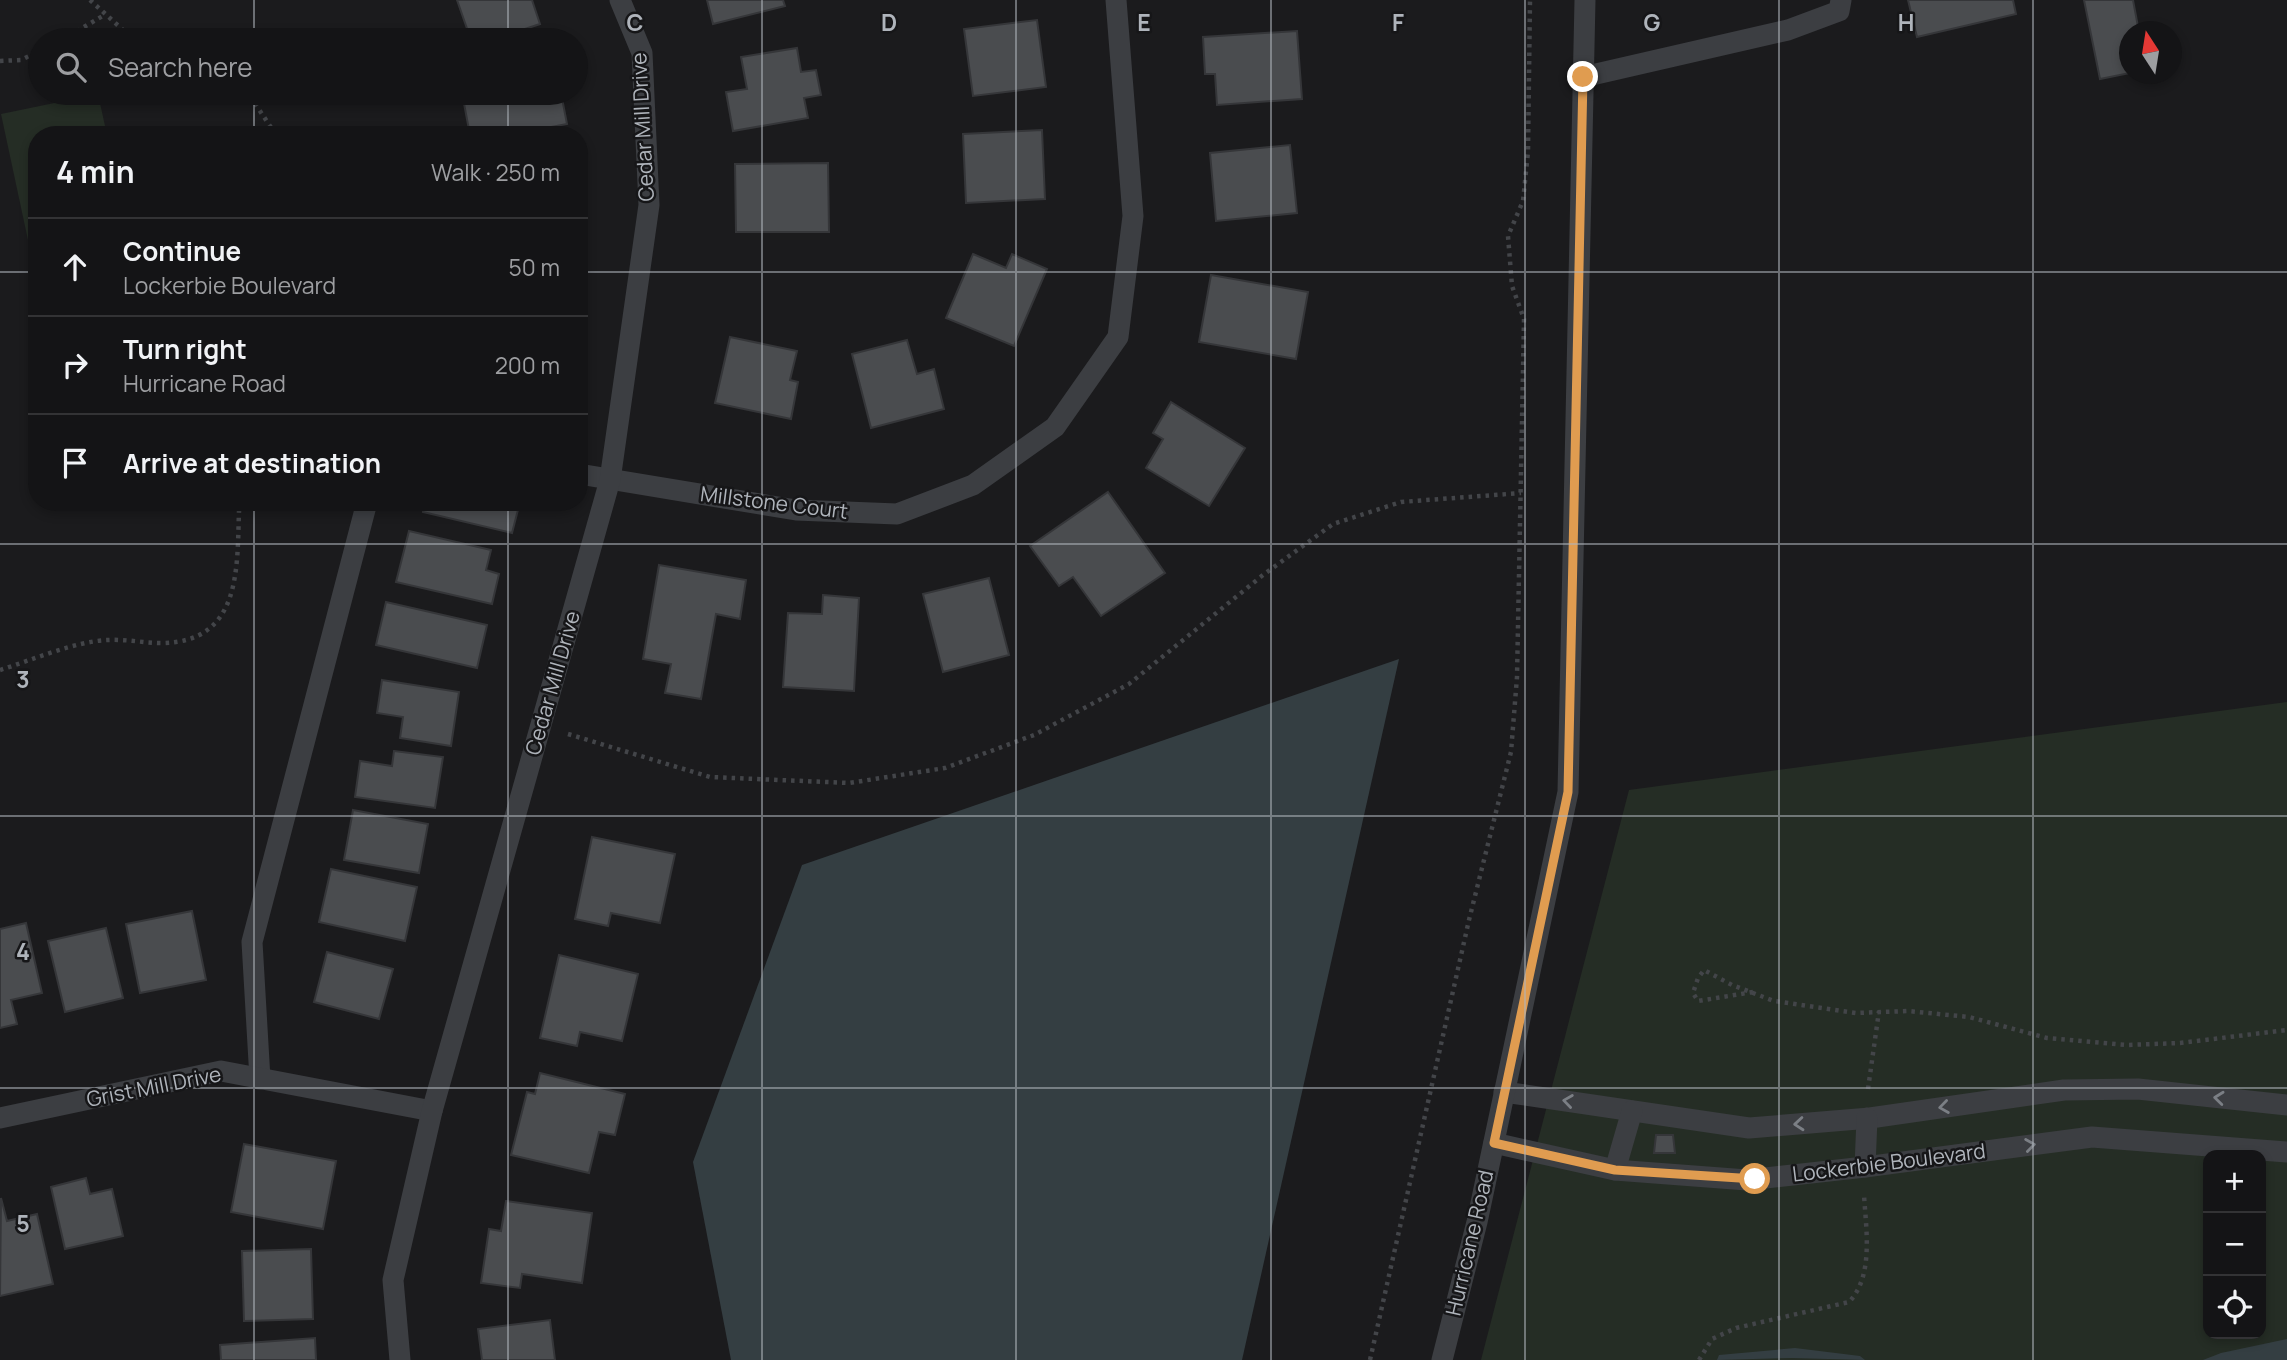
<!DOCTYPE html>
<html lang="en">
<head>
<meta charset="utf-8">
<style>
	:root { --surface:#141416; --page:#212123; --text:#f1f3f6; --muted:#9d9ea1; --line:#333335 }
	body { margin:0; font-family:Manrope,sans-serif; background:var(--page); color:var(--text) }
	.controls { position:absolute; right:21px; bottom:21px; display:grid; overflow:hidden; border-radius:14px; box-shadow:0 4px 10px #0003 }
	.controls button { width:63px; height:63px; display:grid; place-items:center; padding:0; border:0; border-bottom:2px solid var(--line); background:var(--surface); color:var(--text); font:35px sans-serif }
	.compass { position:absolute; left:2119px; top:21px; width:63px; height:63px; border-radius:50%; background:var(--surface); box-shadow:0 4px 10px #0003; rotate:348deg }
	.stop { position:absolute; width:21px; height:21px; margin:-16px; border:5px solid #e09c50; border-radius:50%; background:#fff }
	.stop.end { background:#e09c50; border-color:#fff; box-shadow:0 2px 7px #0008 }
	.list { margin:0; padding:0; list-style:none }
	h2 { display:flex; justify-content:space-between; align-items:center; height:91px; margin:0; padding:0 28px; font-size:30px }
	h2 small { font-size:23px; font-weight:400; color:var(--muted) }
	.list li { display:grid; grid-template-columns:46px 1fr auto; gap:21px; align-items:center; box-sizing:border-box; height:98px; padding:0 28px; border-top:2px solid var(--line) }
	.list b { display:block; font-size:26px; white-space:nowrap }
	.list p { margin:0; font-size:23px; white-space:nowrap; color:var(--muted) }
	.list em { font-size:23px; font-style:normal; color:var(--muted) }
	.icon { flex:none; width:38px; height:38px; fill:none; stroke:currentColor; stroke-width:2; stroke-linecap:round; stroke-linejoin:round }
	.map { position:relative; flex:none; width:2287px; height:1360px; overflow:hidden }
	.search { position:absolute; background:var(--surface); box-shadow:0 4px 10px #0003; left:28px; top:28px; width:560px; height:77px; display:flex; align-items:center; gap:18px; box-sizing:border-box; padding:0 24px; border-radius:38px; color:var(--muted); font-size:26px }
	.panel { position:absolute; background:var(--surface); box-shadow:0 4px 10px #0003; left:28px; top:126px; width:560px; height:385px; border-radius:28px }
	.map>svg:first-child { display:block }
	.green { fill:#252d25; fill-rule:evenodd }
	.water { fill:#343e42 }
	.building { fill:#4a4c4f; stroke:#353639; stroke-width:2 }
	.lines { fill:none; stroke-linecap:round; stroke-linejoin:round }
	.path { stroke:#434549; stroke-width:4.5; stroke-dasharray:3.5 5; stroke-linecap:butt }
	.minor { stroke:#3c3e42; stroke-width:21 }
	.oneway { stroke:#7b7f85 }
	.route { stroke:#e09c50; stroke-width:9 }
	.grid { fill:none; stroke:#afb4bb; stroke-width:2; stroke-opacity:0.55 }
	.labels { text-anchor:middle; stroke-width:5; stroke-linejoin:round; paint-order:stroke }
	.street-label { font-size:21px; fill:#afb4bb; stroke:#161618 }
	.grid-label { font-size:23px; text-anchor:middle; font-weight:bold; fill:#afb4bb; stroke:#161618; stroke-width:5; stroke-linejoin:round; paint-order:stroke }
</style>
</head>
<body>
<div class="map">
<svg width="2287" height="1360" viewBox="0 0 2287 1360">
	<rect width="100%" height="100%" fill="#1b1b1d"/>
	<g class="green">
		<polygon points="98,94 107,135 37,135 37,268 34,268 1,114"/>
		<path d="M2287 702V1360H1481L1629 790ZM2208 1155H2261V1334H2208Z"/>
	</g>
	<g class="water">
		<polygon points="1399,659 1242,1360 731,1360 693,1162 802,865"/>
		<polygon points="2287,1339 2287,1360 2203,1360 2221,1353"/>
		<polygon points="1795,1348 1860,1356 1865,1360 1792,1358 1717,1360 1719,1355"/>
	</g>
	<g class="building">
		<polygon points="457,0 532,0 540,24 492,40 471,40"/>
		<polygon points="707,0 783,0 785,6 713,24"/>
		<polygon points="1908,0 2013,0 2016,14 1917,37"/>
		<polygon points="2084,0 2133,0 2139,32 2130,32 2130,73 2100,79"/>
		<polygon points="1037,20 1046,87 973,96 964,29"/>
		<polygon points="1297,31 1302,99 1217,105 1215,74 1205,74 1203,37"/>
		<polygon points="797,48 801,72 816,70 821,95 804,98 808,118 733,131 726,92 747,89 741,57"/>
		<polygon points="462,93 561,93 567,124 510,135 470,135"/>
		<polygon points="1042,130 1045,199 966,203 963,134"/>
		<polygon points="1290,145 1297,213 1216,221 1210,153"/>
		<polygon points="828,163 829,232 736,232 735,164"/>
		<polygon points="973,254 1006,268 1012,254 1047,269 1014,346 946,318"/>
		<polygon points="1211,275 1308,292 1296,359 1199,342"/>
		<polygon points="730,337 797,351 790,380 798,382 791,419 715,403"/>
		<polygon points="907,340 917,374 934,369 944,409 871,428 852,354"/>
		<polygon points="1171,402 1245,448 1209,506 1146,468 1163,439 1153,433"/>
		<polygon points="1108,492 1165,573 1101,616 1073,577 1059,586 1030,546"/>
		<polygon points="425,502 520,502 512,533 423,512"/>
		<polygon points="409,531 491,550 486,570 499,574 492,604 396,582"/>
		<polygon points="659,565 746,580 740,619 716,614 701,699 665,693 671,664 643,659"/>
		<polygon points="989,578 1009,655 943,672 923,594"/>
		<polygon points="823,595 859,598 854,691 783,687 788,613 822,614"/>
		<polygon points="386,602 487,625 477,668 376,645"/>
		<polygon points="382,680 459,692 451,746 400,738 403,717 377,713"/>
		<polygon points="394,751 443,757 435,808 355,797 360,761 392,766"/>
		<polygon points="353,810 428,824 419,873 344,860"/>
		<polygon points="592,837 675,854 660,923 611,913 608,926 575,919"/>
		<polygon points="331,869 417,887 405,941 319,922"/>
		<polygon points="192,911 206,980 140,993 126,924"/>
		<polygon points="26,923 42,993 11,1000 17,1024 0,1028 0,929"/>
		<polygon points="106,928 123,998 65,1012 48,941"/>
		<polygon points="327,952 393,969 379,1019 314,1002"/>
		<polygon points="559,955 638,974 622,1041 580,1032 577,1046 540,1038"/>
		<polygon points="540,1073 625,1094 615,1135 599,1132 589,1173 511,1155 527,1092 535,1094"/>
		<polygon points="1656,1135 1673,1135 1675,1153 1654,1153"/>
		<polygon points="244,1144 336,1161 323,1229 231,1212"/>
		<polygon points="86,1178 90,1194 112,1189 123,1236 65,1249 51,1187"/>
		<polygon points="1,1198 7,1221 37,1214 53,1284 0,1296"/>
		<polygon points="506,1201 592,1213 582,1283 522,1274 520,1288 481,1283 489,1229 501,1231"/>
		<polygon points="311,1249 313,1319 244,1321 242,1251"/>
		<polygon points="550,1320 555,1360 482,1360 478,1329"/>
		<polygon points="315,1338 316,1360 221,1360 220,1345"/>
	</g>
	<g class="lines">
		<g class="path">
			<polyline points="90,0 134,40"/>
			<polyline points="62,40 106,14"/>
			<polyline points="0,61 21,60 40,51"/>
			<polyline points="242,93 252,99 276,135"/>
			<path d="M0 670C32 660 76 641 108 640 126 639 144 643 162 643 241 642 237 570 239 511L242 502"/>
			<polyline points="568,734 710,777 849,783 945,768 1034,735 1129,684 1263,575 1333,524 1401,502 1521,493"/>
			<polyline points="1753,992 1698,1001 1693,993 1698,978 1704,970 1732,985 1774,1001 1856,1013 1908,1011 1969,1017 2047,1038 2127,1045 2180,1043 2287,1030"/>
			<polyline points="1868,1089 1879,1011"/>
			<polyline points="1370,1360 1469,920 1511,752 1517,677 1524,319 1512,286 1508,236 1523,201 1528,152 1530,0"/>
			<path d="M1699 1360 1712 1339 1736 1328 1849 1302C1874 1276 1866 1229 1864 1195"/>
		</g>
		<g class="minor">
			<polyline points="1583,77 1788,30 1839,11 1841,0"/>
			<polyline points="579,474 796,510 897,514 973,485 1055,427 1118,337 1133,216 1116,0"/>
			<polyline points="260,1079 252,942 367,502"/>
			<polyline points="1504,1092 1749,1128 1870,1118 2064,1090 2138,1089 2287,1105"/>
			<polyline points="0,1118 221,1071 432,1111"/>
			<polyline points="1494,1143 1615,1170 1747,1180 1865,1167 2092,1137 2287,1152"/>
			<polyline points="1865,1167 1867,1118"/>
			<polyline points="1615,1170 1632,1111"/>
			<polyline points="400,1360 393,1280 432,1111 610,480 649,205 642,53 620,0"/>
			<polyline points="1442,1360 1477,1222 1568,792 1585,0"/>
		</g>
	</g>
	<defs><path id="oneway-chevron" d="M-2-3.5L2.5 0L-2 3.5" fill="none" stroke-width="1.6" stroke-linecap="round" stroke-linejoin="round" transform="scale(1.75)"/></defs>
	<g class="oneway">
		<use href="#oneway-chevron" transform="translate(2219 1098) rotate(-174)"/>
		<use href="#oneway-chevron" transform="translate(1568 1101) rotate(-172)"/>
		<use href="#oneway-chevron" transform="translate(1944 1107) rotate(172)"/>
		<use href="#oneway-chevron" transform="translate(1799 1124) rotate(175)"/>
		<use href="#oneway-chevron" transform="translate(2030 1145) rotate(-8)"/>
	</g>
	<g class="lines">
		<polyline class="route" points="1583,77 1568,792 1494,1143 1615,1170 1755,1179"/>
	</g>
	<path class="grid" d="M254 0V40M508 0V40M762 0V1360M1016 0V1360M1271 0V1360M1525 0V1360M1779 0V1360M2033 0V1360M254 93V135M508 93V135M0 272H37M579 272H2287M254 502V1360M508 502V1360M0 544H2287M0 816H2287M0 1088H2287"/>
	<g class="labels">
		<g class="street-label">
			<text transform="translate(643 127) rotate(-93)" y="7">Cedar Mill Drive</text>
			<text transform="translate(774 503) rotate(7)" y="7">Millstone Court</text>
			<text transform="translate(553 683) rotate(-74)" y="7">Cedar Mill Drive</text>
			<text transform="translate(154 1087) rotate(-11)" y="7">Grist Mill Drive</text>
			<text transform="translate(1889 1163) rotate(-7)" y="7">Lockerbie Boulevard</text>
			<text transform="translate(1470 1243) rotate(-77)" y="7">Hurricane Road</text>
		</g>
	</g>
	<g class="grid-label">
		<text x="635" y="31">C</text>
		<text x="889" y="31">D</text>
		<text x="1144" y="31">E</text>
		<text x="1398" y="31">F</text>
		<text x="1652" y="31">G</text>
		<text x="1906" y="31">H</text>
		<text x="23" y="688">3</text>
		<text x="23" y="960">4</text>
		<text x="23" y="1232">5</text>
	</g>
</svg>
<div class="controls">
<button>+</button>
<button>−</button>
<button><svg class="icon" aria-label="locate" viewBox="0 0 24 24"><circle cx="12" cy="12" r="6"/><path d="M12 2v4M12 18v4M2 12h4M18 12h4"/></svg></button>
</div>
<svg class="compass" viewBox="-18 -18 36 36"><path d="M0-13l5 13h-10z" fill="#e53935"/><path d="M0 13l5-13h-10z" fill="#9d9ea1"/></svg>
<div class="stop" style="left:1755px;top:1179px"></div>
<div class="stop end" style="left:1583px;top:77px"></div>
<div class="search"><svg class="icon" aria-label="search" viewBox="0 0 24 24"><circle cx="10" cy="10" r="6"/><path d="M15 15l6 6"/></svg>Search here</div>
<section class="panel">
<h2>4 min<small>Walk · 250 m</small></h2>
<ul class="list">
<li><svg class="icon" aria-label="ahead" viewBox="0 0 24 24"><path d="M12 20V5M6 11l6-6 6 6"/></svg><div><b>Continue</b><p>Lockerbie Boulevard</p></div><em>50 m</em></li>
<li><svg class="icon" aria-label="right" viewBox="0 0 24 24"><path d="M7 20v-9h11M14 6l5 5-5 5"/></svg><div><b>Turn right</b><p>Hurricane Road</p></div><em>200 m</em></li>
<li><svg class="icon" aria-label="arrive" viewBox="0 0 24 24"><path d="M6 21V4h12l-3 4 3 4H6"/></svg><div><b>Arrive at destination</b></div></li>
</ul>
</section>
</div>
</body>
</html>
